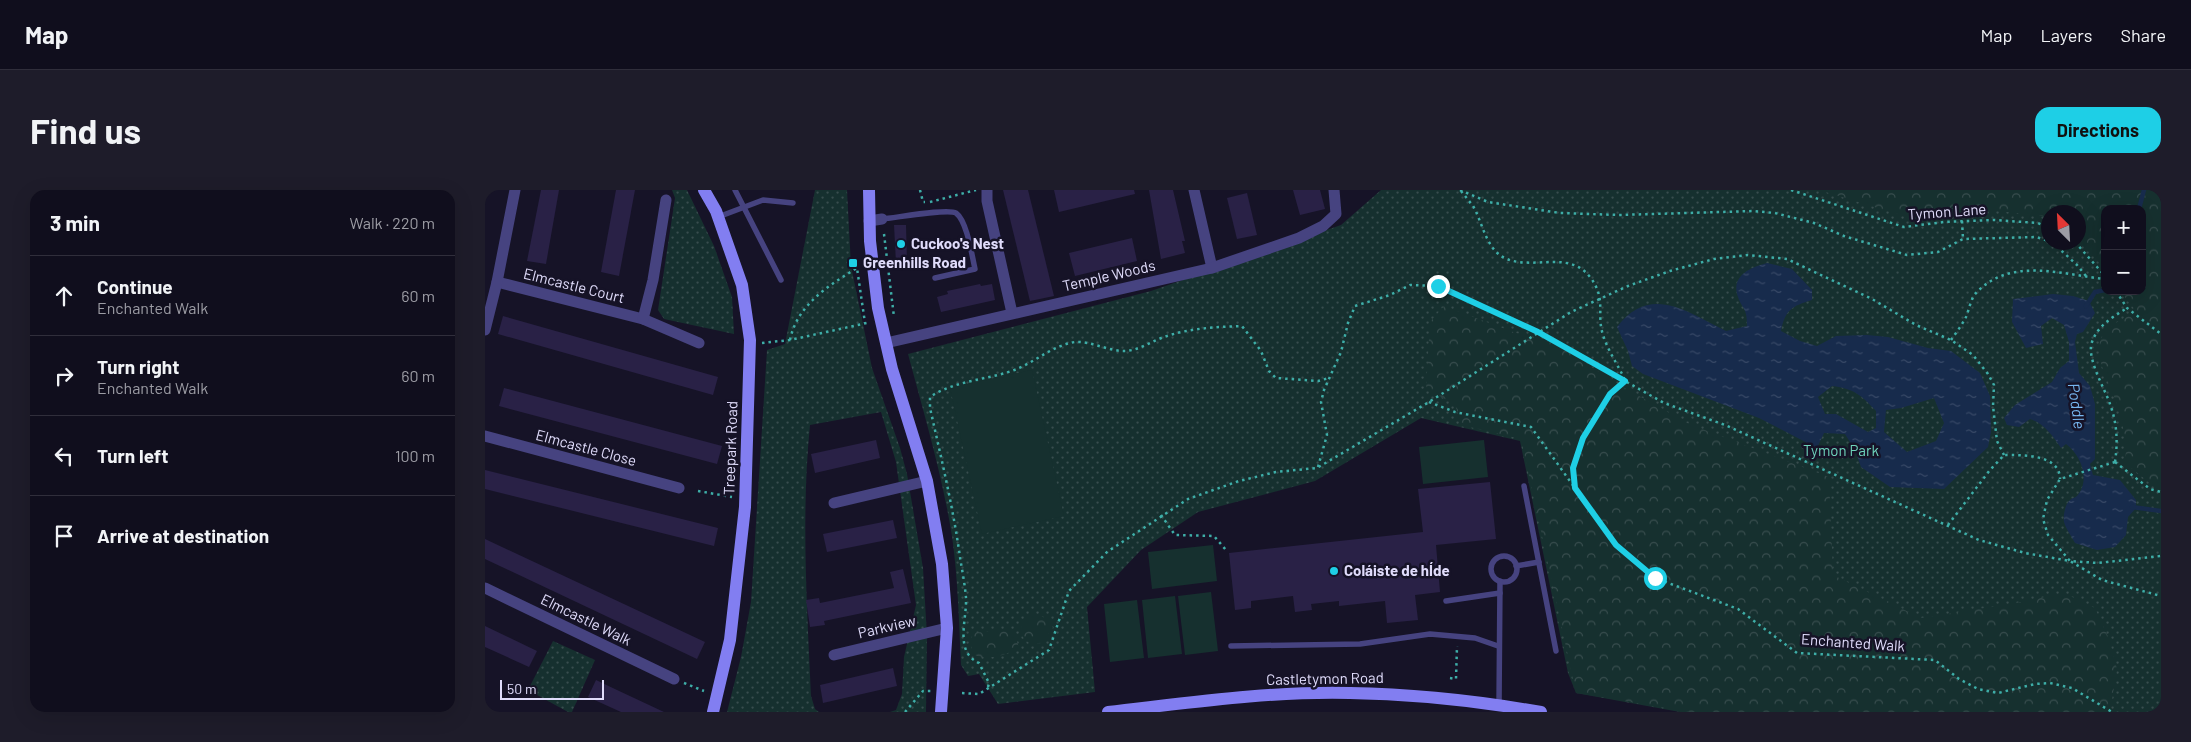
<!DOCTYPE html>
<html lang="en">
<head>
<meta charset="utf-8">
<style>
	:root { --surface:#100e1d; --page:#1e1c2a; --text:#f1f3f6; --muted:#9c9ca4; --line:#302e3b; --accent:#1ecfe6 }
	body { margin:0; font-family:Barlow,sans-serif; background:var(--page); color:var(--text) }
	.controls { position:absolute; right:15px; top:15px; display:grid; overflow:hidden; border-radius:10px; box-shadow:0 5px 20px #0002 }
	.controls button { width:45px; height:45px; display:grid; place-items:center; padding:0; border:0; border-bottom:1px solid var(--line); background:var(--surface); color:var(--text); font:25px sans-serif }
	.compass { position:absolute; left:1556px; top:15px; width:45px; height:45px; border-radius:50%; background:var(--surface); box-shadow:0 5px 20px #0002; rotate:336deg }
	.scale { position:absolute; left:15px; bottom:12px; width:104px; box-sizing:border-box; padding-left:5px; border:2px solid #e0dcfb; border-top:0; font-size:14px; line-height:18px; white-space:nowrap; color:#e0dcfb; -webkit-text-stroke:4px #161327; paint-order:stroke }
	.stop { position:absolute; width:15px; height:15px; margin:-11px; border:4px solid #1ecfe6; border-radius:50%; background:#fff }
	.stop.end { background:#1ecfe6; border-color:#fff; box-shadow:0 1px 5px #0008 }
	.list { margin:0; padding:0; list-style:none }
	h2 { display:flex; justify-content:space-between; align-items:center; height:65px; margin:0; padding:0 20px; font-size:21px }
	h2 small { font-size:16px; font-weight:400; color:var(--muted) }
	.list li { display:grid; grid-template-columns:32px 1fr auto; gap:15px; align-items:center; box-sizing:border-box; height:80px; padding:0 20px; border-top:1px solid var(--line) }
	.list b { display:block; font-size:19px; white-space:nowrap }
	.list p { margin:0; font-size:16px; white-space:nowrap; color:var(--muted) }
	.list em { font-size:16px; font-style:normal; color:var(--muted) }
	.icon { flex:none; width:28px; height:28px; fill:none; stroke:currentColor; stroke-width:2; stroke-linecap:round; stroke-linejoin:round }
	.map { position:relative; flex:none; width:1676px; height:522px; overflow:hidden; border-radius:15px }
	header { display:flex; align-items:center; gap:30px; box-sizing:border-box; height:70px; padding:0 25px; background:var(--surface); border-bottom:1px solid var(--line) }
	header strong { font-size:24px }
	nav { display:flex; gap:28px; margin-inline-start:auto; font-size:18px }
	.intro { display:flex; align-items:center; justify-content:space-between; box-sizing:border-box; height:120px; padding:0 30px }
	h1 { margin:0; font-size:35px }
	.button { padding:12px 22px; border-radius:15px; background:var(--accent); color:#111; font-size:18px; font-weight:700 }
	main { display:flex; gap:30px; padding:0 30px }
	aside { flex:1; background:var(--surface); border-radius:15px; box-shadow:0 5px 20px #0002 }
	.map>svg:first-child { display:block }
	.grass { fill:url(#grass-dots); fill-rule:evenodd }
	.forest { fill:url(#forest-crowns) }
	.garden { fill:#16302f }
	.water { fill:url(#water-ripples); fill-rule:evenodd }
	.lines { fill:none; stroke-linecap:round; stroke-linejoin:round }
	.stream { stroke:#172b4c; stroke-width:4.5 }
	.building { fill:#292146 }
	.path { stroke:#3eaea8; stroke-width:2.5; stroke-dasharray:2.5 4; stroke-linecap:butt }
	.lane { stroke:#464380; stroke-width:5.5 }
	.street { stroke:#464380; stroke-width:11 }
	.secondary { stroke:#827ef1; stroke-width:12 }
	.route { stroke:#1ecfe6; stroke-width:6 }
	.poi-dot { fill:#1ecfe6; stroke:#161327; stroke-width:2 }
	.labels { text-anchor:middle; stroke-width:5; stroke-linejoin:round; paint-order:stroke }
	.street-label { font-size:15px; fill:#e0dcfb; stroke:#161327 }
	.poi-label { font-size:15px; font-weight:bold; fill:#e0dcfb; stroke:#161327; text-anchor:start }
	.park-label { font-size:15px; fill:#6fd4bc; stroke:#161327 }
	.water-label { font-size:16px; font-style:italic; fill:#76b6f0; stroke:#161327 }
</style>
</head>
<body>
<header>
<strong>Map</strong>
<nav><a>Map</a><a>Layers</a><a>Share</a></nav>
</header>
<div class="intro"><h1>Find us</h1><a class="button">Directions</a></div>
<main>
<aside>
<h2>3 min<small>Walk · 220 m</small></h2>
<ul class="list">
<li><svg class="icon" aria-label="ahead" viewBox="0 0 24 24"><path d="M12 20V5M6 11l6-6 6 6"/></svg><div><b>Continue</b><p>Enchanted Walk</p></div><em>60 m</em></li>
<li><svg class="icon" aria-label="right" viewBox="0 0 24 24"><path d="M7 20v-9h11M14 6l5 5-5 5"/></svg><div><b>Turn right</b><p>Enchanted Walk</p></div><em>60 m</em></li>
<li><svg class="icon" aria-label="left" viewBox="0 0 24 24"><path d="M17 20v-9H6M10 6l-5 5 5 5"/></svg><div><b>Turn left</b></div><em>100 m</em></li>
<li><svg class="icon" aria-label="arrive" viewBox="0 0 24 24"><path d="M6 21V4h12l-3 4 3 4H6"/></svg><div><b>Arrive at destination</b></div></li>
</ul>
</aside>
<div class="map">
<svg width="1676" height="522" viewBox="0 0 1676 522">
	<defs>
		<pattern id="grass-dots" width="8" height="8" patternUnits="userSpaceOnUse" patternTransform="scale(1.25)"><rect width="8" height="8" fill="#16302f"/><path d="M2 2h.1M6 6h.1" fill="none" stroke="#384d4e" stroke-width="1.8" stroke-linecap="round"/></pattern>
		<pattern id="forest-crowns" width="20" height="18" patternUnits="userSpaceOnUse" patternTransform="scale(1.25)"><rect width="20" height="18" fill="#16302f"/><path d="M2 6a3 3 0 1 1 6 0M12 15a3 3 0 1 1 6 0" fill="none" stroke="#384d4e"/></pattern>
		<pattern id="water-ripples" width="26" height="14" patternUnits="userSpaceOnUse" patternTransform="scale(1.25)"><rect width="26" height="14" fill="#172b4c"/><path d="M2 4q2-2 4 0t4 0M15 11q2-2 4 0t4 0" fill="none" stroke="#384967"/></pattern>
	</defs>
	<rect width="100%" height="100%" fill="#161327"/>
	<g class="grass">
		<polygon points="187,0 202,0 229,56 247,107 249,144 179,129 173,120 190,8"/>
		<path d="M330 0H362L366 76 387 178 415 258 422 284 438 378 442 446 441 522H405L411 520 417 504 419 467 431 415 411 272 396 222 325 235C316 326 322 415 326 506L330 519 334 522H242L256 467 266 412 282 160 300 154Z"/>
		<path d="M896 0H1676V522H1195L1091 503 1083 483 1035 251 936 228 830 291 713 322 656 360 602 417 610 502 513 514 494 484 483 486 476 475C474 432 473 389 467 346 457 284 439 224 423 164L666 101 856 35ZM1620 19H1657V101H1620ZM1564 22H1594V52H1564Z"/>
		<polygon points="68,451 110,470 87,522 83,522 43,500"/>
	</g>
	<g class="forest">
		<path d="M1334 0H1676V296L1666 294 1640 273C1643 254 1637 230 1631 212 1625 191 1602 160 1622 140 1630 132 1642 127 1651 121L1635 101H1657V19H1620V80L1594 46V22H1564L1563 29 1558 26 1513 21 1460 18 1416 25Z"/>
		<polygon points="959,116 1028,142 1071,154 1131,193 1204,234 1344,287 1348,385 1436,428 1526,414 1579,403 1610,418 1624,449 1632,479 1625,522 1205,522 1091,503 1036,249 976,235 970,214 941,199 945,132"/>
		<path d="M544 426H556L564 430 568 438 556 453 547 455C533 446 532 437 544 426Z"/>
		<path d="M522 439 529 442 534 458C522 465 500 472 488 464L485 450 489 443Z"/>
	</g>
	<g class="garden">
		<polygon points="547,180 579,326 497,344 465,198"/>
		<polygon points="999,250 1003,287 938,294 934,257"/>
		<polygon points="728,355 732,391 667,399 663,362"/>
		<polygon points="726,402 733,461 700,465 693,406"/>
		<polygon points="690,406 697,464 663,468 657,410"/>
		<polygon points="652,410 659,468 625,472 619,414"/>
	</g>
	<g class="water">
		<path d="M1282 73 1307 79 1327 100V110C1307 116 1300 120 1296 141L1315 151 1332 156 1351 146 1382 145 1403 147 1443 158 1466 161 1495 183 1505 206 1506 242 1503 257 1459 299 1405 297 1376 277 1370 260 1360 244 1339 243 1332 258 1274 228 1158 184 1147 176 1143 161 1132 137C1165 93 1203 122 1241 141L1262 136C1262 117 1258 121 1253 107 1245 85 1267 77 1282 73ZM1347 196C1370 199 1376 205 1391 221V238L1383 242 1351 224H1340L1333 207ZM1449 208 1459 233 1451 251 1422 262 1399 242 1401 220 1416 218Z"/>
		<path d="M1568 104 1588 106 1604 111 1610 123 1598 142 1592 144 1590 152 1594 183 1605 196 1610 214V269L1605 274 1608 285 1635 290 1651 310V318L1643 327 1641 345 1630 357 1612 360 1590 353C1587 347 1581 339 1579 332 1578 326 1580 314 1585 310 1587 308 1590 308 1592 306 1606 290 1596 265 1581 254L1576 258C1568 246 1559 233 1545 229L1534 237 1522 235 1519 228 1530 215 1567 192 1575 178 1584 171V152L1579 135 1567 128 1556 136 1558 154 1541 158 1527 132 1528 109Z"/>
	</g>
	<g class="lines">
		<g class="stream">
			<polyline points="1654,19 1659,0"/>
			<polyline points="1601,116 1610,102 1620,100"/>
			<polyline points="1647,317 1676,321"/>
		</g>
	</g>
	<g class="building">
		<polygon points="56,0 74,0 61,74 42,71"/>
		<polygon points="131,0 150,0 134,86 116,82"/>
		<polygon points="518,0 543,0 569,106 545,111"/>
		<polygon points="569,0 649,0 650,4 574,22"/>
		<polygon points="664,0 688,0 700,51 697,51 700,63 676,69"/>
		<polygon points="808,0 835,0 840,19 815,25"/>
		<polygon points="762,3 772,45 752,49 742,8"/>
		<polygon points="409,35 421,35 422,72 411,73"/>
		<polygon points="647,48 652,71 590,86 584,63"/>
		<polygon points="495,94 496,96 507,94 510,110 456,122 452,107 463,104 462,101"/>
		<polygon points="18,126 233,187 228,205 13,144"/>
		<polygon points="19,198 237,256 232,274 14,216"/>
		<polygon points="391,250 395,268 330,283 326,264"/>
		<polygon points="0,280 233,338 229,356 0,299"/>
		<polygon points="1005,292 1011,349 951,355 955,402 930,405 933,430 902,433 900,411 854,416 854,411 826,414 827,420 810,422 808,406 766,411 766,418 750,420 744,363 938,342 933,299"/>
		<polygon points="408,330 412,348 342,362 338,344"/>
		<polygon points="0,349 220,452 212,469 0,369"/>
		<polygon points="418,379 426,413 339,431 340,435 325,437 321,410 334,408 335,413 409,398 405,382"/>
		<polygon points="0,436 52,461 44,477 0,457"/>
		<polygon points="408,478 412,496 338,513 335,495"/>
		<polygon points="111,490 132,500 179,522 136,522 103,507"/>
	</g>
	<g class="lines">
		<g class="path">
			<polyline points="435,0 438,12 440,12"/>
			<polyline points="975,0 1003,12 1075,23 1134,25 1269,21 1290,23 1329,33 1359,46 1422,65 1453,62 1478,49 1551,47 1564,51"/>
			<polyline points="1306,0 1419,37 1459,32 1509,30 1553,33 1564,38"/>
			<path d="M976 1C980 6 984 11 988 16 998 33 1001 61 1022 69 1049 80 1084 60 1105 87 1122 109 1111 123 1118 145 1123 161 1133 175 1140 190"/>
			<polyline points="445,12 491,0"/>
			<polyline points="1477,31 1478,49"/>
			<polyline points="399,44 409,127"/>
			<polyline points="1567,52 1592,75 1601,86"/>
			<polyline points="1590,52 1620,86"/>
			<polyline points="1631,101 1642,118 1676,144"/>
			<path d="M305 150C312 115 343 96 372 78L380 133"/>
			<path d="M1466 150C1471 143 1477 135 1481 127 1484 120 1486 108 1491 103 1526 66 1578 85 1620 89"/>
			<polyline points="277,153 305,150 382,133"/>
			<polyline points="944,212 970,222 1046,237 1131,355 1170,388 1253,419 1312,463 1450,470 1474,489 1493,499 1513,503 1550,494 1565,493 1587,498 1627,522"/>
			<polyline points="1630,272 1575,289 1562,310 1558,329 1563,345 1585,371 1613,373 1676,366"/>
			<path d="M1630 272C1633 252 1632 233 1625 214 1620 199 1601 168 1607 152 1613 135 1628 127 1642 118"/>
			<polyline points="1630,272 1665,299 1676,302"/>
			<polyline points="833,277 842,245 836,212 839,200 856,162 863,133 870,116 905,105 925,95 953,96 1053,142 1179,213 1240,235 1494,350 1540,363 1585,371 1617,390 1676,406"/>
			<polyline points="1090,296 1088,278 1098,248 1125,203 1140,191"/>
			<polyline points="213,301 247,307"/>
			<polyline points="676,325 690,345 729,346 741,360"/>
			<path d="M1463 335 1505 280 1519 265C1537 265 1575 264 1575 289"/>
			<polyline points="965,488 971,489 972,456"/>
			<polyline points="199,493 219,501"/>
			<path d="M503 497 504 493 494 473C469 462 482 430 481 408 480 395 477 380 475 367 468 317 456 267 445 218V207C470 190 504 190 532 179 551 171 569 155 590 152 606 151 623 161 639 161 654 161 668 150 682 146 706 138 731 137 757 136L776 161 784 181 791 188 833 191 844 188"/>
			<polyline points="477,503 494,504 564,460 584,401 622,362 703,309 754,291 791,282 832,278 944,212 1086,122 1143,96 1185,81 1229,69 1263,65 1302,69 1387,109 1431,135 1466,150 1488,165 1503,184 1509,195 1508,216 1512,251 1519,265"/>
			<polyline points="420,522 438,501 446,501"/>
		</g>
		<g class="lane">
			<polyline points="250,0 296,90"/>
			<polyline points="233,27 278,10 308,13"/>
			<path d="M397 29C410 28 463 18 471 23 482 31 487 66 490 79L450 88"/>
			<polyline points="1039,296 1071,461"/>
			<circle cx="1019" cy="379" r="13"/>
			<polyline points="1031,376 1054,372"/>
			<polyline points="961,411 1015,403"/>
			<polyline points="746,456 875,454 945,444 990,448 1013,456"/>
			<polyline points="1014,515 1015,391"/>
		</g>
		<g class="street">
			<polyline points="502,0 502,11 527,123"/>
			<polyline points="709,0 727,78"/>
			<polyline points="384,31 397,29"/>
			<polyline points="12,92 158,129 214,153"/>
			<polyline points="158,129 168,90 181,10"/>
			<polyline points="0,140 12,92 30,0"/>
			<polyline points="401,153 727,78 814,48 838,36 851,24 849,0"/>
			<polyline points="0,246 194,298"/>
			<polyline points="349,313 442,291"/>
			<polyline points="0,398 189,489"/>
			<polyline points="349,465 462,438"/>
		</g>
		<g class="secondary">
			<polyline points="219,0 231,21 257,95 265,150 260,317 245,450 228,522"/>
			<polyline points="384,0 385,51 393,118 407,179 442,291 457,374 462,438 456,522"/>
			<path d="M623 522C703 513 784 501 865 503 929 504 993 511 1056 522"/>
		</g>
	</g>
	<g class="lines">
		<polyline class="route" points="953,96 1053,142 1140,191 1125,204 1098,248 1088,278 1090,298 1131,355 1170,388"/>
	</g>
	<g class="poi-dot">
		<circle cx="416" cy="54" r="5"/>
		<rect x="363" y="68" width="10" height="10" rx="2.5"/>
		<circle cx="849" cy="381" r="5"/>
	</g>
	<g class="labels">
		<g class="street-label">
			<text transform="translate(1462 22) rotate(-4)" y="5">Tymon Lane</text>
			<text transform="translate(624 86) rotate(-13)" y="5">Temple Woods</text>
			<text transform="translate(89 96) rotate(14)" y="5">Elmcastle Court</text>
			<text transform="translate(101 258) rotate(15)" y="5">Elmcastle Close</text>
			<text transform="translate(246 258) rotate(-88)" y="5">Treepark Road</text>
			<text transform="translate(101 430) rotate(26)" y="5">Elmcastle Walk</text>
			<text transform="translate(402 437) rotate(-13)" y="5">Parkview</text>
			<text transform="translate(1368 453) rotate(4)" y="5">Enchanted Walk</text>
			<text transform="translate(840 489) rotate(-1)" y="5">Castletymon Road</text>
		</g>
		<g class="poi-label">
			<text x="426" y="59">Cuckoo's Nest</text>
			<text x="378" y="78">Greenhills Road</text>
			<text x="859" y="386">Coláiste de hÍde</text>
		</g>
		<g class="park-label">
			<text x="1356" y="266">Tymon Park</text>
		</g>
		<g class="water-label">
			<text transform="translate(1592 216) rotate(82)" y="6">Poddle</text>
		</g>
	</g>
</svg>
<div class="controls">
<button>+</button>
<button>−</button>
</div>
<svg class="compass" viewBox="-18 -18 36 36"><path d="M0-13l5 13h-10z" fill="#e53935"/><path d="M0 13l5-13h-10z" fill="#9c9ca4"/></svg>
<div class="scale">50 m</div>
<div class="stop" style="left:1170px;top:388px"></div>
<div class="stop end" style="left:953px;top:96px"></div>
</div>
</main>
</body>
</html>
